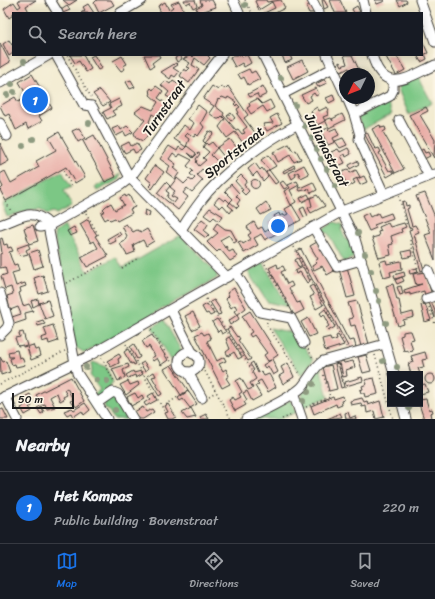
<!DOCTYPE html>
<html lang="en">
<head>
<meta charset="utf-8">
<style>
	:root { --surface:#171b24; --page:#242831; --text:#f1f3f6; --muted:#9ea1a6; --line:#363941; --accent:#1a73e8 }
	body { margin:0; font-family:Sriracha,sans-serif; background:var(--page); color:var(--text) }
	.controls { position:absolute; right:12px; bottom:12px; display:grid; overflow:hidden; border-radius:0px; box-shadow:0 2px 10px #0003 }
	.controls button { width:36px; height:36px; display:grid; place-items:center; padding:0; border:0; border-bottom:1px solid var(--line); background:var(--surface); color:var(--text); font:20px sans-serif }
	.compass { position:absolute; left:339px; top:68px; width:36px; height:36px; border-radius:50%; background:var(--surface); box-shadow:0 2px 10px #0003; rotate:227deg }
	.scale { position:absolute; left:12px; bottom:10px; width:62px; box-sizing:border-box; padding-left:4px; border:2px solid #1c1c1c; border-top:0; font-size:11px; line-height:14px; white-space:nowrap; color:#1c1c1c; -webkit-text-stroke:3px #fcf5e5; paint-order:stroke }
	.you { position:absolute; left:278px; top:226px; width:14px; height:14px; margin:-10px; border:3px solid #fff; border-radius:50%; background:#1a73e8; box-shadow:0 0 0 6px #1a73e833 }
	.badge { display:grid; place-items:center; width:26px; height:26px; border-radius:50%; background:var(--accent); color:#fff; font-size:13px; font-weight:700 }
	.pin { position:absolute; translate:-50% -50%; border:2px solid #fff; box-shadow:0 1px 4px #0006 }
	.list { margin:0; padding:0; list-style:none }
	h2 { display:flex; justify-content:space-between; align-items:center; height:52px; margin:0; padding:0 16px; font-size:17px }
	h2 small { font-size:13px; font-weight:400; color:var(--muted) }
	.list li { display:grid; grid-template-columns:26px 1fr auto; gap:12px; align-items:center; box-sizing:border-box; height:72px; padding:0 16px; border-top:1px solid var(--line) }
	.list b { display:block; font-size:15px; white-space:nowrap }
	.list p { margin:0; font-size:13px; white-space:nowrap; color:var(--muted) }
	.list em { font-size:13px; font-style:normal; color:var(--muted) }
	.icon { flex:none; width:22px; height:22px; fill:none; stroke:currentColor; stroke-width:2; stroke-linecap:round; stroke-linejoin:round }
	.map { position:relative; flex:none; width:435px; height:419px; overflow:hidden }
	.search { position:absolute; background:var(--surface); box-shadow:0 2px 10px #0003; left:12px; right:12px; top:12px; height:44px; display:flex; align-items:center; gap:10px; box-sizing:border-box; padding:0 14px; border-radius:0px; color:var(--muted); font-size:15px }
	.sheet { height:124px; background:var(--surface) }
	nav { display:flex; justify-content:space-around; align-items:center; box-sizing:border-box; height:56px; border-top:1px solid var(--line); background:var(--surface); font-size:11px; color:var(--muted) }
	nav a { display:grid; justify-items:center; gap:2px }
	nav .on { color:var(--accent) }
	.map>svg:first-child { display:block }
	.green { fill:#7bc785; stroke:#4c7250 }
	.building { fill:#e9aea7; fill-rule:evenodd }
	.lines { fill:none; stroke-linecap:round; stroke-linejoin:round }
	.minor-casing { stroke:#3c3b37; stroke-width:11 }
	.path { stroke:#3c3b37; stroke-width:1.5; stroke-dasharray:1 3; stroke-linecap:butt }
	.minor { stroke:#fff; stroke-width:9 }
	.tree { fill:#8e9a80 }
	.labels { text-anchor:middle; stroke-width:3.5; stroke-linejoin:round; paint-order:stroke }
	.street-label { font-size:14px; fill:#1c1c1c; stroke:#fcf5e5 }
</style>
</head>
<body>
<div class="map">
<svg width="435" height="419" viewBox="0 0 435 419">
	<rect width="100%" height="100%" fill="#fcf5e5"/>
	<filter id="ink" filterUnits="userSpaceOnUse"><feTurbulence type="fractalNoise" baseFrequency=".025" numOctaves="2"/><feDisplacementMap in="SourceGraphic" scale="8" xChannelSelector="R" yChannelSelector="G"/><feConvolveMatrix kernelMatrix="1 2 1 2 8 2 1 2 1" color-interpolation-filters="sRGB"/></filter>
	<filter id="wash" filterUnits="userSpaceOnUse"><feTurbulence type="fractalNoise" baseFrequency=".012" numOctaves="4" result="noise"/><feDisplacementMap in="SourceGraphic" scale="16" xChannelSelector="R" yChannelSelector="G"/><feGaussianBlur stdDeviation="0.9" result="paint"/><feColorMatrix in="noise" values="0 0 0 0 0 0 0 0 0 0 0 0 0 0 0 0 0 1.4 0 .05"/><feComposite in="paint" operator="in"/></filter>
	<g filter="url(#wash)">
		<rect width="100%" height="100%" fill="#f1eace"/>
		<g class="green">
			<polygon points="416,77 419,78 432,103 409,115 398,89 401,84"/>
			<polygon points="387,102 392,114 362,130 358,117"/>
			<polygon points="62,171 71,187 64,191 72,206 57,214 54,212 48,214 40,209 30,210 7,217 2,204"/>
			<polygon points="121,174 118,180 97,191 95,187"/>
			<polygon points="334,222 342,224 343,228 341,229 346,240 349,239 355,257 344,262 328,233 321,231"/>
			<polygon points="64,226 88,272 116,257 123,268 181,235 217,274 217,278 85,353 75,347 54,236 55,232"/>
			<polygon points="263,262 288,307 267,302 248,272"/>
			<polygon points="164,320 182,352 171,360 152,327"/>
			<polygon points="270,328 295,333 313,360 302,376"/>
			<polygon points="93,362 106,367 113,382 111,384 109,391 99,398 94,394 100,390 90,375 92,371 91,364"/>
			<path d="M320 366 328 397 302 408C297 393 309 381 316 369Z"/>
			<polygon points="112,397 116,397 120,401 119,405 127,419 114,419 108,410 105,409 104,402"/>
			<polygon points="290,400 297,412 279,419 252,419"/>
		</g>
		<g id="blocks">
			<g class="building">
				<polygon points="20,0 36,0 26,6 29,12 13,13 13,15 9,18 4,9 14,2 18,8 21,6 18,1"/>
				<polygon points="63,0 77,0 69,5"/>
				<polygon points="97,0 111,0 114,5 99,13 94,3"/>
				<polygon points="184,0 195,0 197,6 193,8 190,2 186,4"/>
				<polygon points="200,0 212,0 216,7 198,13 196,8 202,5"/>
				<polygon points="257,0 266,0 267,2 281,0 285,8 275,13 264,13 275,8 272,2 259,10 255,1"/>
				<polygon points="322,0 324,0 328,7 324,9"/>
				<polygon points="330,0 340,0 346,13 335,13"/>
				<polygon points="375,0 384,0 385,1 377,4"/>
				<polygon points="397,0 406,0 407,2 400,6"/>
				<polygon points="179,1 185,13 161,13 158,6 165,2 169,10 173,7 171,4"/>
				<polygon points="88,4 94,13 81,13 85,10 83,7"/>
				<polygon points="310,4 315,13 309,13 306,7"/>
				<polygon points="67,6 70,10 63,13 61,10"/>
				<polygon points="357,6 360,12 354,13 352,9"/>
				<polygon points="9,40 12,45 13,44 13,53 9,56 3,44"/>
				<polygon points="422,40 428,53 425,54 427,59 421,62 417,55 422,55"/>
				<polygon points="0,43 10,62 0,68"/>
				<polygon points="70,55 83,55 91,69 86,72 79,61 75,63"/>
				<polygon points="94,55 102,68 98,70 90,57"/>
				<polygon points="144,55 159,55 160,57 152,63 154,66 150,68"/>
				<polygon points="180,55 182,59 177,62 175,58"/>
				<polygon points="191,55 193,57 195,55 209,55 208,56 210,58 204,65 195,58 192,65 199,69 189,83 180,76 184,69 187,71 190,68 187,67 190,63 183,59"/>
				<polygon points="235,55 241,55 242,57 247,55 251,63 244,67 242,63 235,67 230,58"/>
				<polygon points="282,55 290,55 292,60 285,63"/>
				<polygon points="344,55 352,55 361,74 350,74 349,68 341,72 337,64 340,62 342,66 347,64"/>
				<polygon points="385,55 396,55 405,70 396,75"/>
				<polygon points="122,56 127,64 123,66 125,69 121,71 113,61"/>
				<polygon points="302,60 308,71 293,79 287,67"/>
				<polygon points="176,63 178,65 173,68 179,72 175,77 172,75 170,79 161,72"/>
				<polygon points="249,69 251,73 255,71 260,79 248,85 244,77 241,79 238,74"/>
				<polygon points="32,74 52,108 39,116 42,121 28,129 26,124 16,130 9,114 5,116 0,106 15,97 18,102 28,97 19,82"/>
				<polygon points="325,79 327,83 318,87 316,84"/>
				<polygon points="131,80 135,87 130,89 126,82"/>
				<polygon points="173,80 183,87 174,100 166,96 169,92 161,85 166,81 170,84"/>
				<polygon points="156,86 163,91 158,98 170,106 160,119 152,114 149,122 155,126 143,141 136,138 134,133 145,120 135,112 143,106 153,110 158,102 150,95 151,93 149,91 151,88 153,90"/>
				<path d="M212 86 218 90 221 86 225 89 228 86 248 115 244 118 256 134 243 143 235 132 227 138 219 127 225 119 222 116 219 119H217L209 113 214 106 203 99ZM222 97 227 99 228 97 236 102 234 104 236 106 237 104 240 107 237 109 239 113 237 114 247 127 243 130 245 133 242 134 238 129 236 130 223 115 224 113 215 106 218 99 219 100Z"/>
				<polygon points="263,86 267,94 259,98 257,94 250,97 248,94"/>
				<polygon points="316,88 319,94 316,96 314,93 310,96 312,100 306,103 301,95"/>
				<polygon points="100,90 110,102 103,106 93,94"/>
				<polygon points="333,95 335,100 329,103 326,98"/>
				<polygon points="119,99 122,106 112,111 115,115 107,119 103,112 111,108 109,104"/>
				<polygon points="257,99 262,104 270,100 274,108 267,112 263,106 251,114 247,108 250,106 249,103"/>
				<polygon points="198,105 207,112 201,123 204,127 198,136 196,134 194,137 188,133 185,136 189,139 186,147 174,139 184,125 190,130 194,123 188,119"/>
				<polygon points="317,107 319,111 327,107 329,110 327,111 328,115 323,117 325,121 317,125 311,111"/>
				<polygon points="426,107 428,111 420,115 435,140 434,158 409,115"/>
				<polygon points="231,113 235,118 231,121 227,116"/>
				<polygon points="277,114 282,123 267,131 263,124 273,123 270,118"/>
				<polygon points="342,114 345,120 329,128 325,120 331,118 333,121 332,119"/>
				<polygon points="380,125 381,128 385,127 386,130 383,132 404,169 395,173 372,129"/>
				<polygon points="119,126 121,130 127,126 133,132 126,136 124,132 116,136 112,129"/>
				<polygon points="79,128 85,138 78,142 72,131"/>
				<polygon points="328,128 329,131 336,128 339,135 333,138 335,142 328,145 321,131"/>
				<polygon points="209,131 214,133 205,143 203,141"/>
				<polygon points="59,132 85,177 75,183 66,167 6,201 0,190 3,187 0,181 0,174 5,171 11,183 39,167 36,161 56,150 49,138"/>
				<polygon points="367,132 374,147 376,149 379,148 381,152 379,153 389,171 392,170 394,173 387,177 364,133"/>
				<polygon points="94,135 116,177 105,182 83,141"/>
				<polygon points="343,138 347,145 340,148 335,141"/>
				<polygon points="230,139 237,148 225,158 217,148"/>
				<polygon points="129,142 131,146 137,143 141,150 135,153 133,149 125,153 121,146"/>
				<polygon points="212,142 217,148 211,155 219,163 207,174 202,169 197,175 203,180 192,192 187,188 183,193 188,197 178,210 157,193 166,182 170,186 166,191 169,193 167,197 174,203 177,199 171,196 175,191 170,187 177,178 184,184 189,179 192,181 195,178 190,174 193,171 187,166 192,160 180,154 178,157 173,153 169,159 176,164 173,168 179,173 175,179 166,172 170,166 160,159 169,146 177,151 179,147 183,150 187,146 196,153 194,157 188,153 193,158 198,153 200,154 196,159 197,161 196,162 199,166 206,160 203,158 209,152 203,147 206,143 208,145"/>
				<polygon points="0,143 9,161 0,166"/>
				<polygon points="289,144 293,151 296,150 301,159 294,162 290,155 278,162 273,152"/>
				<polygon points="348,148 351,154 346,157 345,154 341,156 345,163 338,166 331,152 338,149 340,152"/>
				<polygon points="423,149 425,153 428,152 430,156 424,159 420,151"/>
				<polygon points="268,155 276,166 269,170 261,160"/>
				<polygon points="357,161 359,164 350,169 349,165"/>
				<polygon points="255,163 260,170 262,168 268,176 263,181 257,172 253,176 248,169"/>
				<polygon points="155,165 164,172 152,189 149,186 152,183 146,178"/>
				<polygon points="294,165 295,167 284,173 283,171"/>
				<polygon points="304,165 309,174 301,178 298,172 295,174 296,176 292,179 289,173"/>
				<polygon points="348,169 350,173 356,170 360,177 353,180 355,183 348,187 341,173"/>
				<polygon points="269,170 278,182 275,184 266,172"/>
				<polygon points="241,175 247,181 244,185 249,191 245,195 241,191 243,190 235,181"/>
				<polygon points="364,176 367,182 360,185 357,179"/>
				<circle cx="255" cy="184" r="4.5"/>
				<polygon points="283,181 288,187 284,189 280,183"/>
				<polygon points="297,181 299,185 290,190 296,202 291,205 284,191 290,188 288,185"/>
				<polygon points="313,182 317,190 311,193 309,189 300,191 298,187 299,186 300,188"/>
				<polygon points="231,184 239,193 236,196 240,200 237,204 239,206 237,208 230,202 233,199 225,191"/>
				<polygon points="425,193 435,217 435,260 425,235 431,233 416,196"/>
				<polygon points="308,194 310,198 302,202 300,198"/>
				<polygon points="125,195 126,197 129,195 135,207 130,209 132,213 117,221 115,218 110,220 108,218 105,220 101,213 105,211 103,209 106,206 111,203 115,210 124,205 120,198"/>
				<polygon points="317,195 325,206 311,213 308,208 312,206 310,198"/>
				<polygon points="219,197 224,201 226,199 230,203 228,205 233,209 230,213 223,205 220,208 214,203"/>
				<polygon points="405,201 406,206 409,205 409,208 407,209 412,226 415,225 419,232 414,234 424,270 421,271 409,230 412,229 411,227 409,228 402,202"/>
				<polygon points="266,202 271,210 261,215 257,209"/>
				<polygon points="292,205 301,220 286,228 283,222 279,224 274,216 279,213 280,216 283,214 284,216 288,214 285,209"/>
				<polygon points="304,207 308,216 304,217 300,209"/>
				<polygon points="210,208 223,216 219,221 214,217 211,220 204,215"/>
				<polygon points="145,210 150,212 149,216 144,215"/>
				<polygon points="368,213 370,217 378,213 380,217 391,213 393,218 374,225 376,228 369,231 362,216"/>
				<polygon points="88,219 92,229 93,229 97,235 95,236 108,256 87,267 81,257 98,248 94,241 91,243 80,224"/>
				<polygon points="202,219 208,224 204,231 209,235 206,238 194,229"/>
				<polygon points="273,220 279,232 265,240 261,234 258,236 254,238 258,245 244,253 238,242 241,241 243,244 251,239 248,235 251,233 247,227 254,222 258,229 262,227 265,232 272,227 269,222"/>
				<polygon points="217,223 225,229 231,230 237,241 234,243 229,235 220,240 225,248 226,246 229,252 233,250 237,257 230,261 220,249 217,252 207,242 218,233 213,229"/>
				<polygon points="388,223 390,227 404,223 406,227 401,229 402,232 391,236 393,244 389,245 391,255 379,258 372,238 379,236 378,232 381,231 379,227"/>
				<polygon points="126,224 133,232 137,230 142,232 147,229 154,241 146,246 143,240 133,245 135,252 127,255 120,244 125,241 127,236 122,226"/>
				<polygon points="33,225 38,241 29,244 24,228"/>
				<polygon points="74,227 77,233 70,236 67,231"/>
				<polygon points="119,232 121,235 114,238 116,241 110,244 107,239"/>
				<polygon points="2,238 4,245 7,244 8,248 11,247 13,251 9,252 11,258 14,265 17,264 19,271 12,273 16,286 25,283 26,286 20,288 21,292 19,293 23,306 29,304 33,311 25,313 26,320 14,324 12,317 21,314 18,307 10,310 7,296 13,294 11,287 5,289 1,276 7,274 5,267 0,268 0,254 2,253 0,239"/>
				<polygon points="317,242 334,271 327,275 322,266 314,270 312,266 317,263 315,261 318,259 310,246"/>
				<polygon points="28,244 30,248 26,250 28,254 20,256 17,248"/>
				<polygon points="301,249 349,341 354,340 356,347 350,350 297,251"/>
				<polygon points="38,250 43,266 34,269 29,253"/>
				<polygon points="411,250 412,256 404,258 402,252"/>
				<polygon points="298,258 302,266 299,268 295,260"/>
				<polygon points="386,260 387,264 401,261 402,269 390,272 391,276 384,278 379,262"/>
				<polygon points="277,264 278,268 283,266 285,270 281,272 287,284 291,282 293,286 289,288 297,303 300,302 304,310 294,315 269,268"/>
				<polygon points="303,267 310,281 307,283 300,272 296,274 295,271"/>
				<polygon points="347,267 355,296 347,298 339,269"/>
				<polygon points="417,268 418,272 410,274 409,270"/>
				<polygon points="404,272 405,276 395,279 394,275"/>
				<polygon points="425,272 432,295 425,297 424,291 410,295 410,293 405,294 404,290 422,284 416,285 413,274"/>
				<polygon points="43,275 48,291 39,294 34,278"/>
				<polygon points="402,277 404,281 397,284 395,280"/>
				<polygon points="393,284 397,300 399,300 402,315 413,312 414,317 403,320 404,324 398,326 386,286"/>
				<polygon points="313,285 323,305 316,309 310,297 314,295 309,287"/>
				<polygon points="401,286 403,294 400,295 397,287"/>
				<polygon points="234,288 246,308 237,315 234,311 237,309 235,305 231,308 226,299 229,296 227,293"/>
				<polygon points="38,299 39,304 33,307 31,301"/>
				<polygon points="430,299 435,311 435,318 428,300"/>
				<polygon points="48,300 53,316 45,319 39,303"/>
				<polygon points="214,300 220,309 219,310 221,314 218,315 210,302"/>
				<polygon points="357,301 369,344 361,346 355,325 351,326 349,319 353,318 348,303"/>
				<polygon points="207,304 214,314 210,316 208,313 206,314 202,307"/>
				<polygon points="425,304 431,320 425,322 421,305"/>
				<polygon points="325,309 335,327 328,331 326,328 329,326 327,323 328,322 324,314 322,316 320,313"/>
				<polygon points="250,311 278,355 272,359 278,372 273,375 268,366 265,368 263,365 271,360 268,361 264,355 267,353 254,335 251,337 249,334 252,332 242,316"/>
				<polygon points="193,312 200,326 192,330 185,316"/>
				<polygon points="237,315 239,319 230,325 228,321"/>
				<polygon points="308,318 316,334 309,337 301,322"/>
				<polygon points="217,319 226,332 222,334 220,330 218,332 212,322"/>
				<polygon points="43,320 45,324 38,326 37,322"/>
				<polygon points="53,325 58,341 49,344 48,340 42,342 41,338 47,336 44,328"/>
				<polygon points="230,327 237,337 238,336 240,339 238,340 251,359 248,361 227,329"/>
				<polygon points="408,331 411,331 414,339 410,340 413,351 408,352 408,350 404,351 400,336 403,335 403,332"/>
				<polygon points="23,332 27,346 23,347 23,345 18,346 15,338 20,337 19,333"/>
				<polygon points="202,332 204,335 208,333 211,339 207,341 217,361 224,357 226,361 219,364 223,371 226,369 229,376 226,378 230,384 222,388 195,335"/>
				<polygon points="152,335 168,360 161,365 157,358 153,361 151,358 155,356 149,346 146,348 142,341"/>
				<polygon points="338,335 344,345 325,351 322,339 330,337 331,341 337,339 336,336"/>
				<polygon points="229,337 242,357 238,359 234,352 228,356 226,352 230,349 226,339"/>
				<polygon points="134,344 140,357 137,359 130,347"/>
				<polygon points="33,345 35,350 39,349 41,356 31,360 27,347"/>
				<polygon points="128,349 136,364 134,365 133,363 131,364 124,352"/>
				<polygon points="17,350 19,358 22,357 25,365 16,367 15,364 12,365 10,359 13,357 9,357 8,352"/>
				<polygon points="425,352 427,359 422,360 424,367 418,368 420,374 411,374 408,364 413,362 411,356"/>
				<polygon points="119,354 121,357 118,359 119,363 111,367 107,361"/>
				<polygon points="366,355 371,371 363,373 358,357"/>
				<polygon points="0,357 3,362 6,361 10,372 1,375"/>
				<polygon points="343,361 344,363 353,361 355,367 346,370 347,376 343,377 340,362"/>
				<polygon points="144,362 148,369 145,371 140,364"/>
				<polygon points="253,362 258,373 261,371 264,376 269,374 276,387 268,392 261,380 257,382 259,384 255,386 261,396 252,401 247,391 243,393 247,400 244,402 246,405 235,411 229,400 233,397 235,400 241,397 239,394 242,392 236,381 241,378 248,390 253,388 250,383 256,379 252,372 254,370 250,364"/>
				<polygon points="288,363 294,377 283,384 279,376 284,373 281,367"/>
				<polygon points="338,363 344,387 341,388 335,364"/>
				<polygon points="128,364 129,367 123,370 125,377 118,381 112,369"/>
				<polygon points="171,365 188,390 181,395 164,369"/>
				<polygon points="331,365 337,389 329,391 323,367"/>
				<polygon points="133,371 134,373 141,371 143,374 136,378 135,375 128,378 126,375"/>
				<polygon points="154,372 156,376 152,377 162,394 159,396 147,376"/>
				<circle cx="430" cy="379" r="5"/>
				<polygon points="71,377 84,401 76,407 74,403 72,404 70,401 73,400 67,388 64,390 67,395 63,397 64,399 60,401 57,393 50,397 55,407 47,409 45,404 42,405 36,395"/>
				<polygon points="362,377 363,381 346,386 345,382"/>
				<polygon points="374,378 378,394 365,397 364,393 361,393 360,390 363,389 362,386 367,384 365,380"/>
				<polygon points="128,381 130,385 138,382 139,385 126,395 120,385"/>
				<polygon points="425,384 428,392 420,394 420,385"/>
				<polygon points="188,391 197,404 190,408 183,399 180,401 178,398"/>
				<polygon points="135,393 138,398 142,395 144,399 131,406 127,397"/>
				<polygon points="153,393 157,400 146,406 144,403 150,399 148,396"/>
				<polygon points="30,394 33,401 30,403 32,406 29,407 32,411 25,415 21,408 24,406 21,399"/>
				<polygon points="343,396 344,400 341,401 342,405 337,407 336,404 314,414 311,406 333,397 334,399"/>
				<polygon points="362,398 364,402 367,401 368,405 380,401 384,417 376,419 374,411 367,413 366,406 362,407 361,403 351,405 350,401"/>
				<polygon points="426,399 429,410 432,409 433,412 430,413 431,418 424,419 419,404 420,400"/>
				<polygon points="85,403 90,410 84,415 82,411 73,417 71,413 67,415 64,411 72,408 74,410"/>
				<polygon points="168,404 176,417 172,419 168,419 165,413 168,412 165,406"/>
				<polygon points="41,406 44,412 41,414 37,408"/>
				<polygon points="143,407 146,412 152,409 154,412 143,419 138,419 134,412"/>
				<polygon points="191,408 196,417 187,419 182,413"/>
				<polygon points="3,409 8,419 0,419 0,410"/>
				<polygon points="348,412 350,418 355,416 356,419 346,419 345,413"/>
				<polygon points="340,413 342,417 327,419 332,417"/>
				<polygon points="206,414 209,419 201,419 200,417"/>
			</g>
		</g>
	</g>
	<g filter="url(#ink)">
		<use href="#blocks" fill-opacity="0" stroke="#3c3b37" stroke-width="1"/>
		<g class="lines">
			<g class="minor-casing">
				<g id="minor">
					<polyline points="50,0 58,13"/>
					<polyline points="233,0 239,13"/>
					<polyline points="312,0 319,13"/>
					<polyline points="363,0 366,13"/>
					<polyline points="420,0 435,42"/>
					<polyline points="120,13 142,0"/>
					<polyline points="56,55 84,105 92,106 130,178 200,83 222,55"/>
					<polyline points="263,55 355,239 394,374"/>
					<polyline points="327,55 345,94"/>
					<path d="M372 55C384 96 407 78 435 65"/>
					<polyline points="0,83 49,55"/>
					<polyline points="283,94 333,68"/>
					<polyline points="347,98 354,114 390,96 393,90 393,81"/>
					<polyline points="354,114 360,135 359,139 384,194"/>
					<polyline points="399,120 429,176"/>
					<polyline points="0,123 7,136"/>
					<path d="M0 225C21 218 32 206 50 225"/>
					<polyline points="40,227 50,225"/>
					<polyline points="313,227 337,267 361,260"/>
					<path d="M181 230C189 217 198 204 208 192 233 164 265 142 298 124"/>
					<polyline points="428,270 435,287"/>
					<polyline points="235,272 260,312 291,318 304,343"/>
					<polyline points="0,293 9,323 7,328 0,335"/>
					<polyline points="426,299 435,296"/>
					<polyline points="171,310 193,354"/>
					<circle cx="189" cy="362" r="10"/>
					<polyline points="188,372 202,398"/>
					<polyline points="293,393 302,419"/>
					<polyline points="5,396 17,419"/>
					<polyline points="0,399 87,357 342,211 435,174"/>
					<polyline points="97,403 113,392 118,394 133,419"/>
					<polyline points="402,404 406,419"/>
					<polyline points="107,419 77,373 49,231 50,225 121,185 130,178 227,277"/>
					<path d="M246 419C263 410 286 401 301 388 309 379 313 368 323 361L385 344"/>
				</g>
			</g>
			<g class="path">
				<polyline points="245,0 252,13"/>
				<polyline points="67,55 91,97"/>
				<polyline points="63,171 73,188"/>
				<polyline points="399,196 407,227"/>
				<polyline points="6,202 11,211"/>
				<polyline points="86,213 99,236"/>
				<polyline points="410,240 419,273 421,272"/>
				<polyline points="294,247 346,347"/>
				<polyline points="265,264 290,309"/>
				<polyline points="122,268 138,258"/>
				<polyline points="67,283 104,263"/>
				<polyline points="206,299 252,370"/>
				<polyline points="429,307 435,324"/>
				<polyline points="267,322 266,324 301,375"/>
				<polyline points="151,330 179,374"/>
				<polyline points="126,344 165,412"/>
				<polyline points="308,349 313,358"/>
				<polyline points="375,355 393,419"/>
				<polyline points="102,358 115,383"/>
				<polyline points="198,362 201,364 231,419"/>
				<polyline points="339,364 345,388"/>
				<polyline points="0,384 65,351"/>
				<polyline points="209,396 216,392"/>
				<polyline points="163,407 188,390"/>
				<polyline points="306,407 330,397 323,373"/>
				<polyline points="282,419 292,415"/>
			</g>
			<use href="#minor" class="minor"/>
		</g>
		<g class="tree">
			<circle cx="245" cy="5" r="3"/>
			<circle cx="24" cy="61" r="3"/>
			<circle cx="281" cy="78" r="3"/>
			<circle cx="12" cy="84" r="3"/>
			<circle cx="14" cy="92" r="3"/>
			<circle cx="7" cy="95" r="3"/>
			<circle cx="295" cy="105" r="3"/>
			<circle cx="89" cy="123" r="3"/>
			<circle cx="305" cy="126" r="3"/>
			<circle cx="312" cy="138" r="3"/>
			<circle cx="33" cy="139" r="3"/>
			<circle cx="23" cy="146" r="3"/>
			<circle cx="317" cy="149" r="3"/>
			<circle cx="321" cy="159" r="3"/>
			<circle cx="327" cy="169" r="3"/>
			<circle cx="335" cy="186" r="3"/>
			<circle cx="358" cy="233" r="3"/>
			<circle cx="365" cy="254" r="3"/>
			<circle cx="371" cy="271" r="3"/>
			<circle cx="376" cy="291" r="3"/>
			<circle cx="379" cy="301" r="3"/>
			<circle cx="386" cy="323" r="3"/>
			<circle cx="383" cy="361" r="3"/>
			<circle cx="86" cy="367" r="3"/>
			<circle cx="397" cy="367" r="3"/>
			<circle cx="97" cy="380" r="3"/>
			<circle cx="107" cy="381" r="3"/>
			<circle cx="313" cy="384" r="3"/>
			<circle cx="308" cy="392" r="3"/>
			<circle cx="303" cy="401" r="3"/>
			<circle cx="409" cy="408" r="3"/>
			<circle cx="115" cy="410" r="3"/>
		</g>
	</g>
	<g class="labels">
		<g class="street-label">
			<text transform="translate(164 108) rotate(-55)" y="5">Turnstraat</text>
			<text transform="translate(327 150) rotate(63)" y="5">Julianastraat</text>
			<text transform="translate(234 152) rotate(-39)" y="5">Sportstraat</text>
		</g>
	</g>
</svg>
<div class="controls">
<button><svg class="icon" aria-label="layers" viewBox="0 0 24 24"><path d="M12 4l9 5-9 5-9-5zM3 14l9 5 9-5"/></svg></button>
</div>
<svg class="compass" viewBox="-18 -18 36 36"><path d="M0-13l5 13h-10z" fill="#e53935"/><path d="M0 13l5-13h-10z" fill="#9ea1a6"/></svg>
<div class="scale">50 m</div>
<div class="you"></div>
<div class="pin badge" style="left:35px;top:100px">1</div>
<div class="search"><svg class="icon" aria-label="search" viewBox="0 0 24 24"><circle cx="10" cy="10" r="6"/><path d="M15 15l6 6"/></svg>Search here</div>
</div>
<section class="sheet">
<h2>Nearby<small></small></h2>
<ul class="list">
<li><span class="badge">1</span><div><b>Het Kompas</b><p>Public building · Bovenstraat</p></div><em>220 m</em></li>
</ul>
</section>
<nav>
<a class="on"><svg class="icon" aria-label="map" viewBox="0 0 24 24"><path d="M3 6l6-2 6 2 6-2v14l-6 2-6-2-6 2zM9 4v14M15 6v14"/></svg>Map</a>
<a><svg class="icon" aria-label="directions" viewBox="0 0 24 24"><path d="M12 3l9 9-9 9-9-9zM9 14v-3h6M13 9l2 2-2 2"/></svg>Directions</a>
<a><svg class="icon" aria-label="saved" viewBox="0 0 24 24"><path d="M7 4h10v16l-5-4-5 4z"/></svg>Saved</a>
</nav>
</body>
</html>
